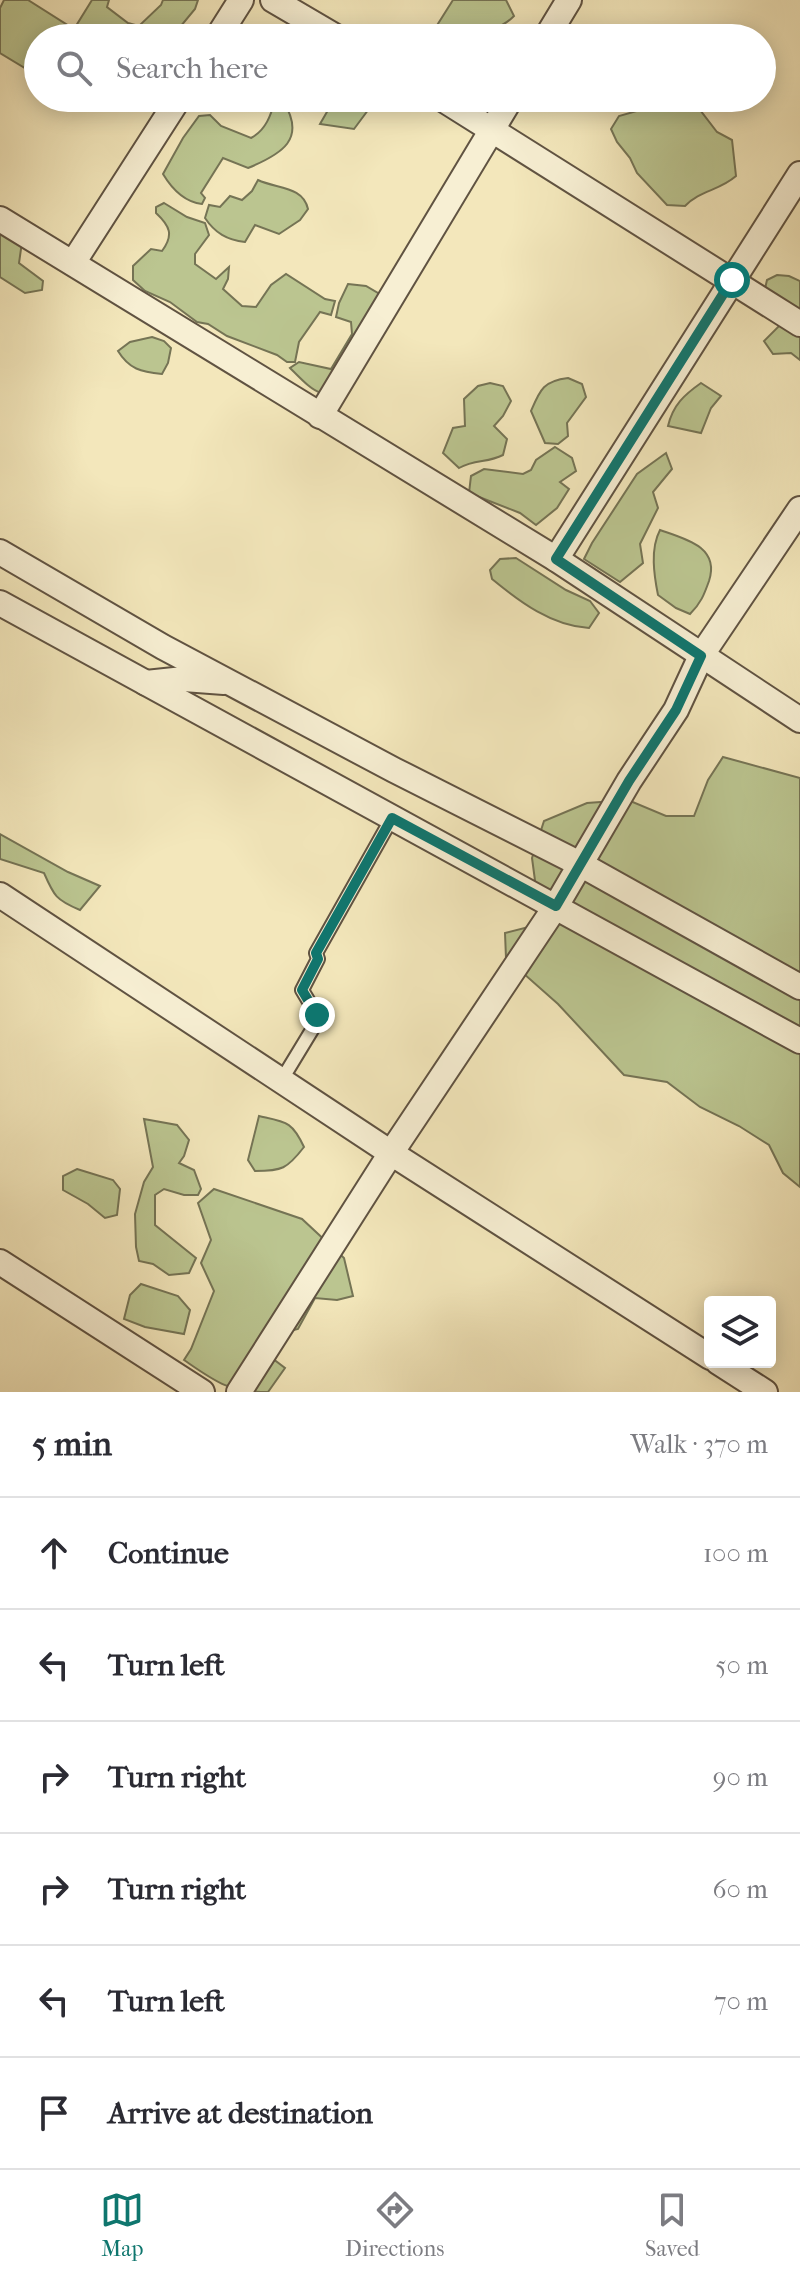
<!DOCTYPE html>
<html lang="en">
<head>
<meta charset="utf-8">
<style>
	:root { --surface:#fff; --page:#f7f7f7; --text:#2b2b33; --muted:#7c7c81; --line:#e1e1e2; --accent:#0f766e }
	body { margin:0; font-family:"IM FELL French Canon",serif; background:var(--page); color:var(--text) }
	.controls { position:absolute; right:24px; bottom:24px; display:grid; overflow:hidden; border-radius:8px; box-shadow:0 4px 20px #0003 }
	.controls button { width:72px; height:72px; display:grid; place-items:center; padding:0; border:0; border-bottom:2px solid var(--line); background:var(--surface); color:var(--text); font:40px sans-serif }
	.stop { position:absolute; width:24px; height:24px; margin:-18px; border:6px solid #0f766e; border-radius:50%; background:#fff }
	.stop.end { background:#0f766e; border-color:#fff; box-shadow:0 2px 8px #0008 }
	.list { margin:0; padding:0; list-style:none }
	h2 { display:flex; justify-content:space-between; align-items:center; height:104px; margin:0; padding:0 32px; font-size:34px }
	h2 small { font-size:26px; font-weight:400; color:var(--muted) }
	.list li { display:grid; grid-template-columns:52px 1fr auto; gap:24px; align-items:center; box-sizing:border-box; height:112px; padding:0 32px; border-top:2px solid var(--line) }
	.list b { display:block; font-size:30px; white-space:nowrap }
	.list em { font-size:26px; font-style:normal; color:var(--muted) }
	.icon { flex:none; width:44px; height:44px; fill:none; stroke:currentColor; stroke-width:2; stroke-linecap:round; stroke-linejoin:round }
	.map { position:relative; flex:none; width:800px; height:1392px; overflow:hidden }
	.search { position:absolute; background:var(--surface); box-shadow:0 4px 20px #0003; left:24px; right:24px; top:24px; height:88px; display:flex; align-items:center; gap:20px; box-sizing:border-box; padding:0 28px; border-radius:44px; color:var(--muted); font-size:30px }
	.sheet { height:776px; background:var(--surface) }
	nav { display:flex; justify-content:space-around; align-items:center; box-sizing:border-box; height:112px; border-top:2px solid var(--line); background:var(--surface); font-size:22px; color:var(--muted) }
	nav a { display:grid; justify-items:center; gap:4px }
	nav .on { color:var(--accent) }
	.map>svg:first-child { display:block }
	.green { fill:#bbc590; stroke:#757455; stroke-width:2 }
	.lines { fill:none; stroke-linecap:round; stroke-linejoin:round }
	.service-casing { stroke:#605342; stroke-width:16 }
	.minor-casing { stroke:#605342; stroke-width:28 }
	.service { stroke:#f7efd3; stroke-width:12 }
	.minor { stroke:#f7efd3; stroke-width:24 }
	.route { stroke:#0f766e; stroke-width:10 }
</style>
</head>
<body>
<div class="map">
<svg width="800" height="1392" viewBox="0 0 800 1392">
	<rect width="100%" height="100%" fill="#f3e7bb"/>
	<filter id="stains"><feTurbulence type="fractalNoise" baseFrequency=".0025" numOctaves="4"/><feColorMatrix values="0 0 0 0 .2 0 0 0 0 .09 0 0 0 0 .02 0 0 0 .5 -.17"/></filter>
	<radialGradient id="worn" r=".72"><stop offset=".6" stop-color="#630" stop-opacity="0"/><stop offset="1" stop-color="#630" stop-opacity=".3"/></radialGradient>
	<g class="green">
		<polygon points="4,0 28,0 74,29 92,0 109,0 107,7 128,23 139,26 161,5 163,0 198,0 195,9 171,38 38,38 38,76 0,53 0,8"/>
		<path d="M453 0H506L514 16C500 30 489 30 470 26L462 32V38H429Z"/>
		<polygon points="335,98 377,98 354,129 320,124"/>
		<path d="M275 100 283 101C307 139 282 154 248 168L223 158 201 193 205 198 202 204C184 202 172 189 163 174L183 138 199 116 210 115 221 126 251 138C266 130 271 115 275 100Z"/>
		<path d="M661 104 700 110 717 132 732 140 736 176C719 191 700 190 685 206L667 205 637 173 630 158 617 142 611 129 619 116Z"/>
		<path d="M258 180C277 189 303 186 308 209L300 220 279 234 255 225 245 242C227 240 215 233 205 218L209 205 220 207 230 196 242 200 252 191Z"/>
		<path d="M164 203 187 217 205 223 209 235 195 254V264L216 279 229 267 228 279 223 289 242 306 256 307 271 285 286 274 325 299 335 301 331 315 320 312 299 342 295 362H287L277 355 227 336 208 324 197 322 170 302 145 291 133 280V266L151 249 162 251C174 235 170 226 156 213V207Z"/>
		<polygon points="3,233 22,242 19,263 43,281 42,290 25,293 0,277 0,234"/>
		<polygon points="777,275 789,276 800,281 800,311 764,293 767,280"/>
		<path d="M348 284 366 286 388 299 352 370 354 383C324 405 313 391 290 368L299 362 331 369 352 334 351 322 336 317 339 303Z"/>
		<polygon points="781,324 800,329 800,360 791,353 773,354 764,341"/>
		<path d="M152 337 164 341 171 348 168 363 162 374C141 372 129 369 118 351L130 342Z"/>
		<path d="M568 378 582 384 586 397 567 423 568 436 558 444 545 443 531 411C540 390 543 381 568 378Z"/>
		<path d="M490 383 503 386 511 401 503 416 494 426 507 439 503 455C488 463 475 459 459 468L443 453 453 428 465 426 464 399 478 386Z"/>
		<path d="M701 383 721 396 711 408 701 433 668 426C673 405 684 395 701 383Z"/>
		<polygon points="555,447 572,458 576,471 560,482 569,489 557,508 536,525 520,513 469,493 471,476 484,469 523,474 531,470 536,460"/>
		<polygon points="666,453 672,469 653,492 658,508 640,544 643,563 620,582 584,559 592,543 637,474"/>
		<path d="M660 530C686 539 720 547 709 581 704 595 701 603 690 614L676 608 658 595C654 575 650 549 660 530Z"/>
		<path d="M516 558 566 590 590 601 599 613 589 628C552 626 520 602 492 579L490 570 500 559Z"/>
		<polygon points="723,757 800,778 800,1187 783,1173 769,1145 739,1126 700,1107 667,1082 624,1075 558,1004 506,958 505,933 556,920 538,903 532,858 544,821 587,803 628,800 666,816 694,816 708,780"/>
		<path d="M0 834 68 872 100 886 80 910C56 900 54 896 44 873L0 859Z"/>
		<path d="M259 1116C286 1122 292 1121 304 1147 287 1169 282 1171 255 1171L248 1160Z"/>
		<polygon points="144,1119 177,1125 189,1140 184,1156 179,1163 194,1170 201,1189 198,1195 184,1195 164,1189 155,1195 155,1225 196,1258 189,1273 169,1275 153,1264 139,1261 136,1247 135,1214 144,1182 153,1167"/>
		<polygon points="77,1169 113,1180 120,1189 117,1215 105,1218 88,1204 63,1190 63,1176"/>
		<path d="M214 1189 302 1219 344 1258 353 1296 337 1300 315 1298 298 1329 271 1336 268 1355 285 1368 268 1392C228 1392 216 1382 184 1360L191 1349 214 1291 201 1263 211 1240 198 1203Z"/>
		<polygon points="141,1284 178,1296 190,1310 184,1334 145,1327 124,1319 130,1295"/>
	</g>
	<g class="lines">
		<g class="service-casing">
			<polyline id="service" points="281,1081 318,1020 317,1015 302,990 318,959 316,953 392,818"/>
		</g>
		<g class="minor-casing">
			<g id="minor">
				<polyline points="273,0 338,38"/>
				<polyline points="217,38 241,0"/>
				<polyline points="546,38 569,0"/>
				<polyline points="441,98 800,324"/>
				<polyline points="0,219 556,559 800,720"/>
				<polyline points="73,263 179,98"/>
				<polyline points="320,416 511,98"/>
				<polyline points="0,552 163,647 394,770 580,864 800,987"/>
				<polyline points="556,559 800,174"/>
				<polyline points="0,603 800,1041"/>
				<polyline points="146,683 184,679 224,682"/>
				<polyline points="0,895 391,1153 710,1357"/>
				<polyline points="0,1262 202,1392"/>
				<polyline points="718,1362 765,1392"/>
				<polyline points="239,1392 391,1153 556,906 629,781 676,710 701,656 800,509"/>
			</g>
		</g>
		<use href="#service" class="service"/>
		<use href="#minor" class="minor"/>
	</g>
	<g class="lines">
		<polyline class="route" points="317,1015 302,990 318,959 316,953 392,818 556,906 629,781 676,710 701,656 556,559 732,280"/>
	</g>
	<rect width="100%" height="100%" filter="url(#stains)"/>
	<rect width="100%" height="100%" fill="url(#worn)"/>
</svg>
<div class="controls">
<button><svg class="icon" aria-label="layers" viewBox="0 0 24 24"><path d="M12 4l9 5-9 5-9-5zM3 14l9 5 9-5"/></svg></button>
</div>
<div class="stop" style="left:732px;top:280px"></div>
<div class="stop end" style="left:317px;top:1015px"></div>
<div class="search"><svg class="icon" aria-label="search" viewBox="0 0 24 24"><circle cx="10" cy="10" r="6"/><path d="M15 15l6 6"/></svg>Search here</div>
</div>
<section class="sheet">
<h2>5 min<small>Walk · 370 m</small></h2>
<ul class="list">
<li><svg class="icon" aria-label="ahead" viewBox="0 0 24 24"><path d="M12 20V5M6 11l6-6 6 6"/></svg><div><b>Continue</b></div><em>100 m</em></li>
<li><svg class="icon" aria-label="left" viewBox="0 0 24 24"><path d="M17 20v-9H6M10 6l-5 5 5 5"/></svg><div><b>Turn left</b></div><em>50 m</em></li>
<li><svg class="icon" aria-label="right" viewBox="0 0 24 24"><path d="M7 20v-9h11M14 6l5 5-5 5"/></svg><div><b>Turn right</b></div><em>90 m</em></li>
<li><svg class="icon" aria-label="right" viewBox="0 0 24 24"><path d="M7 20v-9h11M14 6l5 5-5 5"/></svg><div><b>Turn right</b></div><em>60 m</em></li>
<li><svg class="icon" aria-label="left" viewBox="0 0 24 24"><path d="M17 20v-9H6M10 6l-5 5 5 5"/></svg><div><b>Turn left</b></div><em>70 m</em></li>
<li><svg class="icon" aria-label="arrive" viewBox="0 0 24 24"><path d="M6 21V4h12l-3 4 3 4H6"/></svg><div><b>Arrive at destination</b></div></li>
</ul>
</section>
<nav>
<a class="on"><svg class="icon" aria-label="map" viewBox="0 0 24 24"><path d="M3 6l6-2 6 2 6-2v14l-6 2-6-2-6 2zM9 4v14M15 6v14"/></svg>Map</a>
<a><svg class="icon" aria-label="directions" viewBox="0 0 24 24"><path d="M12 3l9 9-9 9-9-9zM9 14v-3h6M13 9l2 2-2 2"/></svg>Directions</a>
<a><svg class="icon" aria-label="saved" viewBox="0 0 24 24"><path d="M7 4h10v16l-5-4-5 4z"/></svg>Saved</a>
</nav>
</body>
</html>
